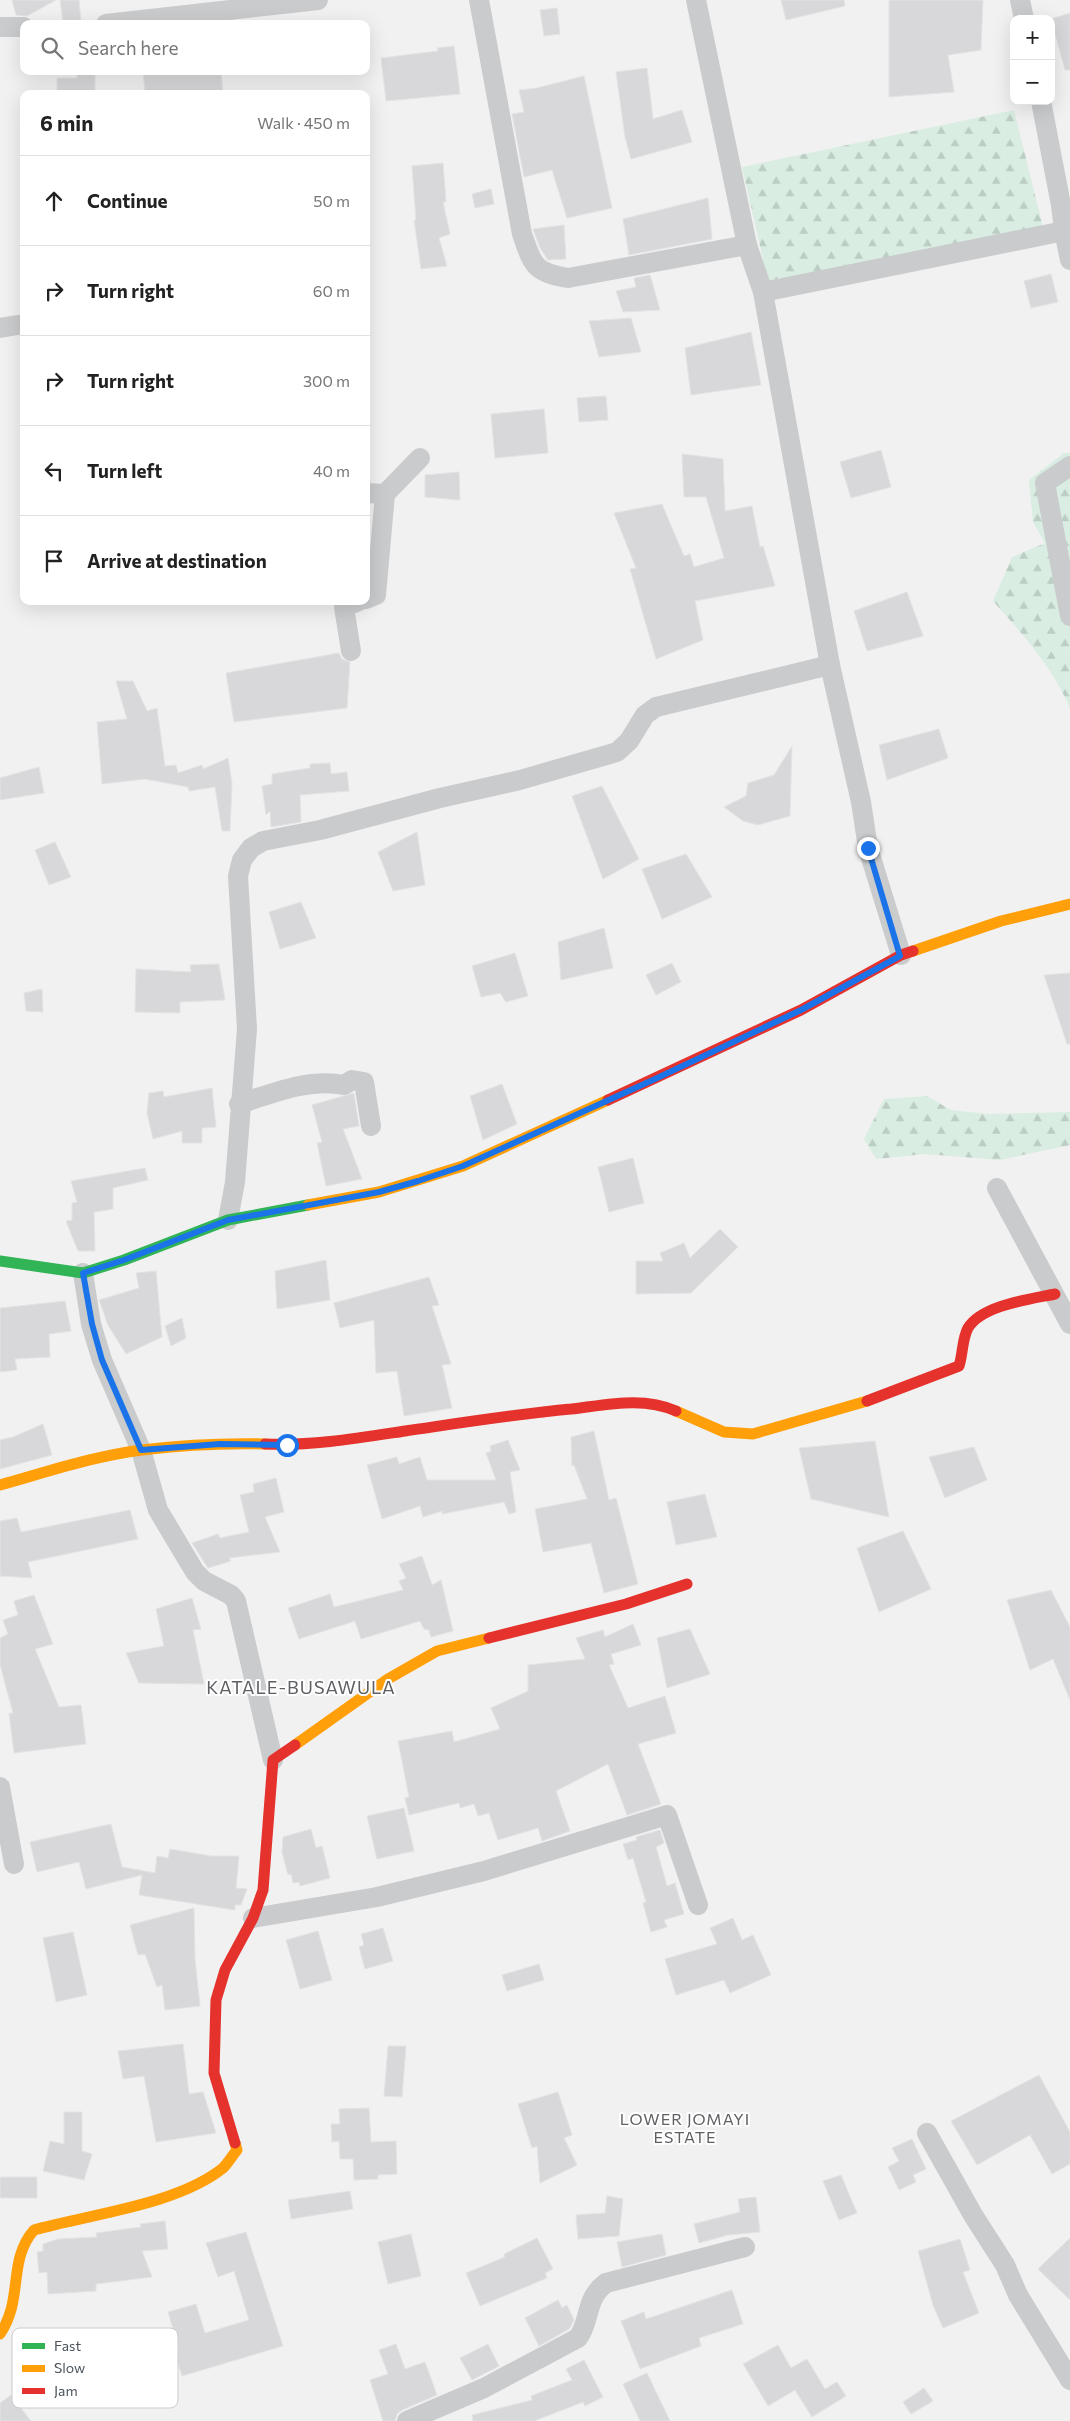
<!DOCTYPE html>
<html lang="en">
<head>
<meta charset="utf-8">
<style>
	:root { --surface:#fff; --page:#f6f6f6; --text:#222; --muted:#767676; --line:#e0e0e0 }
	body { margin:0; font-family:Commissioner,sans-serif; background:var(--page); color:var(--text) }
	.controls { position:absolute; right:15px; top:15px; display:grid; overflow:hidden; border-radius:10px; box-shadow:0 5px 20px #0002 }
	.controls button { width:45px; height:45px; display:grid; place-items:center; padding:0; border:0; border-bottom:1px solid var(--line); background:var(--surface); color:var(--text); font:25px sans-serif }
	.stop { position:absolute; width:15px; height:15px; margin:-11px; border:4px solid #1a73e8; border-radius:50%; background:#fff }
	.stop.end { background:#1a73e8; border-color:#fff; box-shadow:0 1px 5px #0008 }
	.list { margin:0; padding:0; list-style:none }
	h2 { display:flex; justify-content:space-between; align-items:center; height:65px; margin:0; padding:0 20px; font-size:21px }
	h2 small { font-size:16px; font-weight:400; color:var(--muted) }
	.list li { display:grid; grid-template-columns:32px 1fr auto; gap:15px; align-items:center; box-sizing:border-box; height:90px; padding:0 20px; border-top:1px solid var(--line) }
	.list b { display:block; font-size:19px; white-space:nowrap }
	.list em { font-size:16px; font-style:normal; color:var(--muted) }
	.icon { flex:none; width:28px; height:28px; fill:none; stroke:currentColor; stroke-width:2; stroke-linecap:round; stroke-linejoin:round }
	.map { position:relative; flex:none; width:1070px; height:2421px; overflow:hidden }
	.search { position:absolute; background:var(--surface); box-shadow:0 5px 20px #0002; left:20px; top:20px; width:350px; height:55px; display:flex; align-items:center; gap:12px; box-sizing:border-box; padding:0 18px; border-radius:10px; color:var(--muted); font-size:19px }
	.panel { position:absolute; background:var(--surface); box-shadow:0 5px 20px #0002; left:20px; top:90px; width:350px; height:515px; border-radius:10px }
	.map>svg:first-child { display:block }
	.forest { fill:url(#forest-firs) }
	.building { fill:#d8d8da; stroke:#e3e3e4 }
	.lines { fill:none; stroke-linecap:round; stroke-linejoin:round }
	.street { stroke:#c9cbcd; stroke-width:20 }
	.fast { stroke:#30b455; stroke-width:11 }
	.slow { stroke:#ff9f0a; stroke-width:11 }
	.jam { stroke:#e5322d; stroke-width:11 }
	.route { stroke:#1a73e8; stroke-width:6 }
	.labels { text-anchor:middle; stroke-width:4; stroke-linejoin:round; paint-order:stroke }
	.neighbourhood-label { font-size:16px; letter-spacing:1px; fill:#5e6064; stroke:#fff }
	.quarter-label { font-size:18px; letter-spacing:1px; fill:#5e6064; stroke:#fff }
	.key { fill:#fff; stroke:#c9cbce; stroke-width:1 }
	.key-label { font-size:14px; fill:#4b535c }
</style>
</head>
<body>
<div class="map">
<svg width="1070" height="2421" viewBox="0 0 1070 2421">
	<defs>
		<pattern id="forest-firs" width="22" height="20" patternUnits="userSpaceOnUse" patternTransform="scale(1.25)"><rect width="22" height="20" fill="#d9ede2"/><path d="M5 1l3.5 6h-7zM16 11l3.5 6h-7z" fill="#bccdc4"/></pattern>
	</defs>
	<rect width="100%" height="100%" fill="#f2f1f1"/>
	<g class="forest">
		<polygon points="1014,110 1043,227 768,281 742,167"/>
		<path d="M1064 453H1070V708C1053 668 1022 633 993 601L1012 557 1045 543 1033 522 1029 480Z"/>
		<polygon points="927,1096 951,1110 987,1114 1070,1112 1070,1145 1000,1160 925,1154 876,1159 864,1139 884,1099"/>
	</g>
	<g class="building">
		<polygon points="12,0 56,0 27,16 16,15"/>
		<polygon points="60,0 79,0 81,21 63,22"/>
		<polygon points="781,0 844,0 845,6 786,20"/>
		<polygon points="889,0 983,0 981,50 948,55 954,92 889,97"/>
		<polygon points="557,8 560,34 544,36 540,10"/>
		<polygon points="1070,13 1070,70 1065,70 1051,19"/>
		<polygon points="454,46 460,94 386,101 381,58 438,51 437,48"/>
		<polygon points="647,68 653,119 682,110 692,142 631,159 625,137 616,72"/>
		<polygon points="95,71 95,94 57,94 57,78 77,78 77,72"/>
		<polygon points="143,71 221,71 223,94 145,94"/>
		<polygon points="584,76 612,208 567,218 552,170 524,177 512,114 524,112 519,90 537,88"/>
		<polygon points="443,163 446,202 443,202 450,234 439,238 447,266 421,269 414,220 416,220 412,166"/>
		<polygon points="491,189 494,204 475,208 472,194"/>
		<polygon points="708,198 712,239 629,255 623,219"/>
		<polygon points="564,225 566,259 548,260 540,248 533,229"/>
		<polygon points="1051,274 1058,302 1031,308 1024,281"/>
		<polygon points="650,275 660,310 623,312 616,291 636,287 634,278"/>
		<polygon points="631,318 641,352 599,357 589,321"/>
		<polygon points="751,332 761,385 691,395 685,348"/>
		<polygon points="606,396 608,420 579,422 577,398"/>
		<polygon points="544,409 548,453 495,458 491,414"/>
		<polygon points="881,450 891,487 851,498 840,462"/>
		<polygon points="682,454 723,459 725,511 752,506 760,547 763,546 775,586 695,601 703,640 656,659 630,569 636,568 614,513 662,504 684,556 690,554 694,567 724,558 706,497 684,497"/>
		<polygon points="459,472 460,500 425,497 425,475"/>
		<polygon points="907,592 923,636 867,651 854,611"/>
		<polygon points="339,653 342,659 350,662 347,708 234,722 226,673"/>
		<polygon points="116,681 133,681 147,711 157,708 165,766 176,765 178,773 202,765 203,769 228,758 232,783 230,831 222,831 215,787 189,791 188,787 145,779 102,784 97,722 127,719"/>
		<polygon points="939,729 948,758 887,780 879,745"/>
		<polygon points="792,746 790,816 758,825 743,821 724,807 746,796 748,783 774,775"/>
		<polygon points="330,763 331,774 347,772 349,791 300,795 301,822 271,827 270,811 266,815 262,786 272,784 272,774 310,768 310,764"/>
		<polygon points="39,767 44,793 0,800 0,778"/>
		<polygon points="602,786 639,859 603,879 572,796"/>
		<polygon points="417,832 425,885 393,891 378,852"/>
		<polygon points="55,842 71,877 49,885 35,850"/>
		<polygon points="686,854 712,897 662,919 642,869"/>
		<polygon points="301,902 316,938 280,949 269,912"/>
		<polygon points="604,928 613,968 561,980 558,942"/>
		<polygon points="515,953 528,996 506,1002 500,993 481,997 472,966"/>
		<polygon points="672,963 681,982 656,995 646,975"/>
		<polygon points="219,964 225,1000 180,1002 180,1013 135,1012 136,969 191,972 190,965"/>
		<polygon points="1070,973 1070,1044 1067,1044 1044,975"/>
		<polygon points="42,989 43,1012 26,1011 24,993"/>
		<polygon points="502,1084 517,1124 483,1140 470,1096"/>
		<polygon points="212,1088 216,1127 202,1128 202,1143 182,1143 182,1131 153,1139 147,1113 149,1093 163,1091 164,1097"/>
		<polygon points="354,1093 359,1126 343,1129 362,1179 326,1186 317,1143 322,1142 312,1105"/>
		<polygon points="633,1158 644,1203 609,1212 598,1167"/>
		<polygon points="145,1168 148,1180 113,1188 113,1209 94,1212 95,1251 78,1251 66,1221 72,1220 72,1203 77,1202 71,1181"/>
		<polygon points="720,1229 738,1247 691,1293 636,1294 636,1261 663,1261 660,1253 684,1243 690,1258"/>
		<polygon points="326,1260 330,1300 277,1309 275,1271"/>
		<polygon points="156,1271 162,1337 126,1354 108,1325 99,1300 139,1288 136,1273"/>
		<polygon points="429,1277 439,1305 432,1306 451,1364 442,1365 452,1408 404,1416 397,1371 376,1373 374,1320 340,1328 334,1303"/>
		<polygon points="65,1301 71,1331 49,1334 50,1357 15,1359 17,1370 0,1372 0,1308"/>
		<polygon points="182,1318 186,1338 171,1346 165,1326"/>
		<polygon points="43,1424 52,1455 0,1469 0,1440 13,1437"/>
		<polygon points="594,1431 609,1500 616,1498 638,1584 604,1593 591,1543 543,1552 535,1509 587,1499 574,1465 572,1466 571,1437"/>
		<polygon points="508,1440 520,1470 510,1472 516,1512 509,1514 504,1502 442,1514 442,1511 423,1517 420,1506 382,1519 367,1465 397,1457 399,1464 420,1457 427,1480 496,1480 486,1453 491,1451 490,1446"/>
		<polygon points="875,1441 889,1517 811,1499 799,1448"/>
		<polygon points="974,1447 987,1480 945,1498 929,1457"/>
		<polygon points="276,1478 284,1512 265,1517 280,1552 229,1558 231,1561 208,1568 192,1543 218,1534 220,1538 249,1532 240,1495 254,1492 253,1484"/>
		<polygon points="705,1494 717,1537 676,1545 667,1502"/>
		<polygon points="130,1510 138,1539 28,1562 32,1578 0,1576 0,1521 17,1518 21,1532"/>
		<polygon points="903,1531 931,1589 879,1612 857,1548"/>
		<polygon points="422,1556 432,1585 441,1580 453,1631 431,1637 429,1630 424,1629 420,1621 361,1639 355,1621 299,1639 288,1608 330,1594 334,1607 403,1590 399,1581 406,1578 399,1564"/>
		<polygon points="1051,1590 1070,1627 1070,1700 1053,1659 1030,1670 1007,1600"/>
		<polygon points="34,1595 53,1644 35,1649 59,1707 81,1705 86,1744 14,1753 9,1713 13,1713 0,1665 0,1638 8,1634 3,1620 18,1615 14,1601"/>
		<polygon points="192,1598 201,1629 193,1630 204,1684 139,1683 126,1653 164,1646 156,1609"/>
		<polygon points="633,1624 641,1645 611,1654 614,1664 609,1665 628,1708 665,1696 676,1733 638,1744 661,1804 627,1815 608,1764 556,1791 570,1831 542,1841 538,1828 498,1840 489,1813 478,1816 474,1804 460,1808 459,1803 409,1815 405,1798 409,1797 398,1741 452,1731 454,1742 500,1729 491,1708 528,1691 528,1665 585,1659 576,1638 603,1630 605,1637"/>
		<polygon points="690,1629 710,1674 667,1688 657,1638"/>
		<polygon points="404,1808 414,1851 377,1859 367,1816"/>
		<polygon points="111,1824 122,1867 155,1873 157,1856 168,1858 170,1849 211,1856 239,1856 236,1888 247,1889 241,1905 235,1905 235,1910 139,1895 142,1875 86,1889 79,1862 37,1872 30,1842"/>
		<polygon points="311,1829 316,1848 322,1846 330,1878 300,1886 299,1882 293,1883 291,1874 288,1875 282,1852 283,1837"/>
		<polygon points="660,1830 664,1843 656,1847 667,1886 675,1883 684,1914 664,1920 667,1927 651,1932 643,1903 646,1902 633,1858 628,1860 623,1844 637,1840 636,1837"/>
		<polygon points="194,1908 195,1959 200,2006 165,2010 162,1985 157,1987 145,1954 138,1955 130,1925"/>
		<polygon points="733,1918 742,1940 753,1935 771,1975 730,1993 724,1980 676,1995 665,1959 717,1944 710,1928"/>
		<polygon points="383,1928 393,1961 365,1969 359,1947 364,1945 361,1934"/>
		<polygon points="318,1931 332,1980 300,1989 286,1940"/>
		<polygon points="73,1932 87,1995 56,2002 43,1938"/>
		<polygon points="539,1964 544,1980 507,1991 502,1975"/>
		<polygon points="183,2044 189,2094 203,2092 216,2133 156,2142 144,2076 123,2079 118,2051"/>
		<polygon points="388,2046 406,2046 402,2097 384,2096"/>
		<polygon points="1039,2075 1070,2132 1070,2164 1052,2174 1030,2135 977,2165 951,2121"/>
		<polygon points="558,2092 572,2135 564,2138 577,2165 540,2183 537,2146 532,2148 518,2104"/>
		<polygon points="369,2108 371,2142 396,2141 397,2174 378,2175 378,2179 354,2180 353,2159 340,2159 339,2141 332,2142 331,2124 340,2124 339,2109"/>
		<polygon points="64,2112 82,2112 82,2151 92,2154 84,2180 43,2171 50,2141 64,2144"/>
		<polygon points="912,2139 926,2169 913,2175 916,2182 899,2190 888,2167 899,2161 892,2148"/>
		<polygon points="841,2175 857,2213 839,2220 823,2181"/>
		<rect x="0" y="2177" width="37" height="21"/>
		<polygon points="350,2191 353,2209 291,2219 288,2200"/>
		<polygon points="607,2196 623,2199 619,2236 578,2239 576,2215 605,2213"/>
		<polygon points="756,2197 760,2232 728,2235 699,2243 694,2224 740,2212 738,2199"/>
		<polygon points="165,2221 168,2249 142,2251 152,2277 96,2284 96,2291 48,2294 47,2272 39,2273 37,2252 43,2251 43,2244 58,2239 97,2237 96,2233 141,2227 140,2224"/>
		<polygon points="246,2232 283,2346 182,2376 174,2351 179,2349 168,2312 196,2304 205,2333 249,2320 234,2271 218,2277 206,2243"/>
		<polygon points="411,2234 421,2276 388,2284 378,2242"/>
		<polygon points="662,2234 666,2255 622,2267 617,2242"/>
		<polygon points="537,2238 553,2269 545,2273 547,2278 480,2306 466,2273 505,2257 504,2254"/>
		<polygon points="1070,2238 1070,2300 1038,2269"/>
		<polygon points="960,2239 970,2270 963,2272 979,2313 943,2328 933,2305 918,2251"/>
		<polygon points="732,2290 743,2324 699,2338 701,2346 640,2369 621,2321 644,2312 646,2319"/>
		<polygon points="558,2300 562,2308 567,2305 574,2320 571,2326 569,2329 539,2346 525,2318"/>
		<polygon points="396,2344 405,2369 425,2362 437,2395 402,2410 397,2414 395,2421 383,2421 370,2380 388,2374 379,2350"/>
		<polygon points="488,2344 499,2366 472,2380 460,2358"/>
		<polygon points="778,2345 791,2368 807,2359 825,2389 837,2382 846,2396 812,2417 795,2390 768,2406 743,2364"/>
		<polygon points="584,2360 603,2397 585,2406 583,2402 534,2421 473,2421 472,2415 532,2400 531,2396 572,2380 566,2369"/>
		<polygon points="647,2373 670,2421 640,2421 623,2384"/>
		<polygon points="924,2388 933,2401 911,2414 903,2402"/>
		<polygon points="11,2395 31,2421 0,2421 0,2403"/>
	</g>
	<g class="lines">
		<g class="street">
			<path d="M479 0 522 234C533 265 533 272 568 278L747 245"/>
			<polyline points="696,0 747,245 763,292 830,665 861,802 868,848 901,955"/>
			<polyline points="1020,0 1024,19"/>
			<polyline points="106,24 318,0"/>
			<polyline points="0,27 24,27"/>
			<polyline points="1064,231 1070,260"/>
			<polyline points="763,292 1064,231 1061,205 1041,101"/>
			<polyline points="0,328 24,324"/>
			<polyline points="1070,466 1045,483 1070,616"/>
			<polyline points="366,493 385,494"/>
			<polyline points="366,599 376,595 385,494 420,458"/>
			<polyline points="351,651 344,607 359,601"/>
			<path d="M239 1104C273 1093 309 1078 344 1085L352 1080 364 1082 371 1126"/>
			<polyline points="997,1188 1070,1324"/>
			<polyline points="228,1220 235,1182 247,1029 238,876 242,860 251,848 263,841 320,830 440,798 520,780 617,752 629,741 645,715 656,707 830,665"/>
			<polyline points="83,1273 91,1324 102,1360 141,1450 158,1510 195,1572 204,1581 231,1595 236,1601 273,1760"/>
			<polyline points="0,1787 14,1864"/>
			<polyline points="253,1918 377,1897 484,1871 667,1815 698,1905"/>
			<polyline points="927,2133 973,2215 1005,2265 1018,2295 1070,2380"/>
			<path d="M407 2421 484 2388 578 2338C591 2320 585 2298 606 2283L745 2247"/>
		</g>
		<polyline class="fast" points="0,1261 83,1273 124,1260 228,1220 308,1205"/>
		<g class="slow">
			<polyline points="913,951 1001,921 1070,904"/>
			<polyline points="308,1205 379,1192 463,1166 608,1100"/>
			<polyline points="676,1411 724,1432 753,1434 867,1401"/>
			<path d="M0 1485C47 1472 94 1456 142 1450 183 1445 224 1443 265 1444"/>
			<polyline points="295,1745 388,1679 437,1651 489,1638"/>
			<path d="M0 2334C24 2299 7 2261 34 2230 90 2214 177 2205 223 2168 228 2163 232 2156 237 2150L235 2143"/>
		</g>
		<g class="jam">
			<polyline points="608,1100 801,1010 901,955 913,951"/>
			<path d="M867 1401 959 1366C963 1354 962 1339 968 1328 982 1305 1031 1299 1055 1294"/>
			<path d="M265 1444C312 1446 359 1438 405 1431 460 1423 516 1414 571 1409 606 1405 643 1396 676 1411"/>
			<polyline points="489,1638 626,1604 687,1584"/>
			<polyline points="235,2143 214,2073 216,2000 225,1970 253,1918 263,1890 273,1760 295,1745"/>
		</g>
	</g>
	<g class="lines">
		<polyline class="route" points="287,1445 220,1444 141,1450 102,1360 92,1324 83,1273 124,1260 228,1220 379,1192 418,1181 463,1166 655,1079 801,1010 900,956 868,848"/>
	</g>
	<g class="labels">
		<g class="neighbourhood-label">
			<text x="685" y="2125">LOWER JOMAYI<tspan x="685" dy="18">ESTATE</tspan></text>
		</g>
		<g class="quarter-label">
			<text x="301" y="1694">KATALE-BUSAWULA</text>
		</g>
	</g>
	<rect x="12" y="2328" width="166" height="80" rx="8" class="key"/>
	<rect x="22" y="2343" width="23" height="6" fill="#30b455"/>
	<rect x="22" y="2365" width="23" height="7" fill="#ff9f0a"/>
	<rect x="22" y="2388" width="23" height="6" fill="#e5322d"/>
	<g class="key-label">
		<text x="54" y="2351">Fast</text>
		<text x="54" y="2373">Slow</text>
		<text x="54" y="2396">Jam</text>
	</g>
</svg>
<div class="controls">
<button>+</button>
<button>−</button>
</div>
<div class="stop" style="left:287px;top:1445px"></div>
<div class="stop end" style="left:868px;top:848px"></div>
<div class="search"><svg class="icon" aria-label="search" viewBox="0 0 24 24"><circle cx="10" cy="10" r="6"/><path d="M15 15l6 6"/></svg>Search here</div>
<section class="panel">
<h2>6 min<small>Walk · 450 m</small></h2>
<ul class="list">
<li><svg class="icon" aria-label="ahead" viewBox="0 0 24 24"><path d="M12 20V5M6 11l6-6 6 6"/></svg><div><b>Continue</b></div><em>50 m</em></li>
<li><svg class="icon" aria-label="right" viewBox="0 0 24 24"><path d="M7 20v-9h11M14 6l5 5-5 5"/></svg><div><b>Turn right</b></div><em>60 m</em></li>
<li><svg class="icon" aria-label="right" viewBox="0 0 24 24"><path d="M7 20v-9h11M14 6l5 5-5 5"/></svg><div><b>Turn right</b></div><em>300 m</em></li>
<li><svg class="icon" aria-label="left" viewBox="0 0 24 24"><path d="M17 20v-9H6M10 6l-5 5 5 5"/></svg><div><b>Turn left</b></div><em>40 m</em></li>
<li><svg class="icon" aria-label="arrive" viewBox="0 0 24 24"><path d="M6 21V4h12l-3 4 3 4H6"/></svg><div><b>Arrive at destination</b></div></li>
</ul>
</section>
</div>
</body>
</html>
